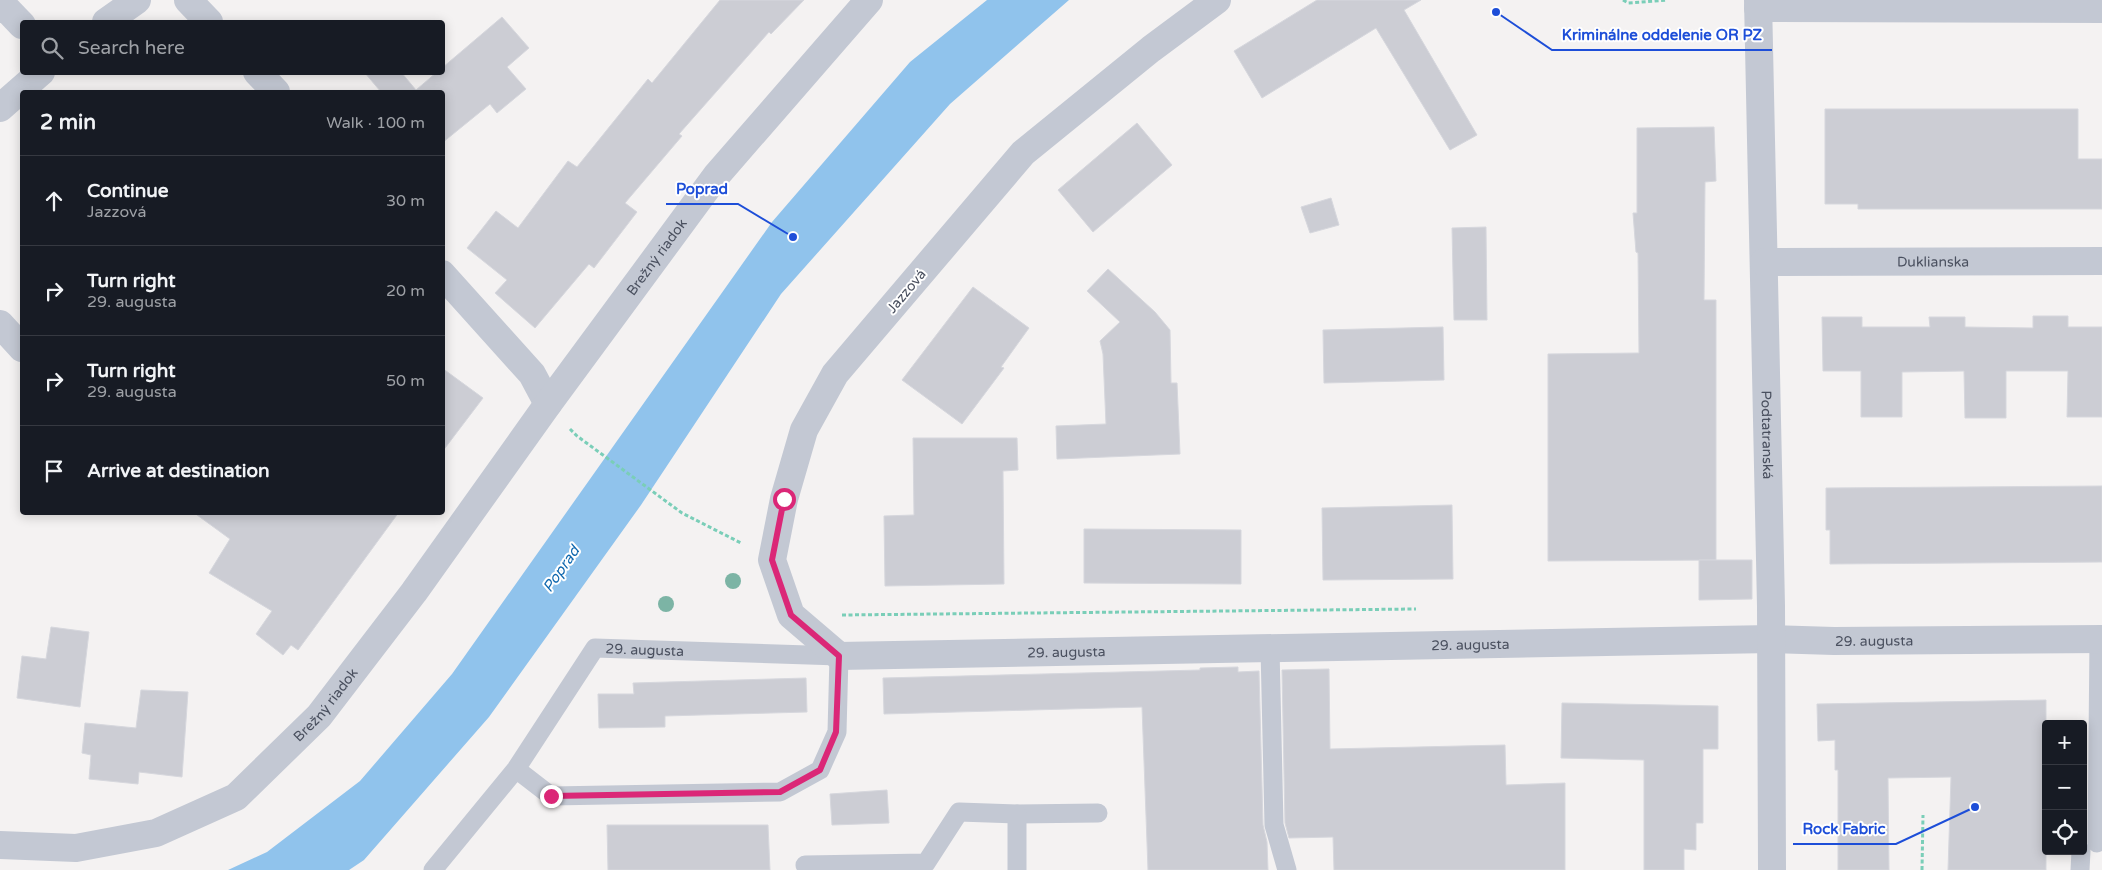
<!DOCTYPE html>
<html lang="en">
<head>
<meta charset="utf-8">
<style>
	:root { --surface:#171b24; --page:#20242c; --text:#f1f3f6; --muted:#9ea1a6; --line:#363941 }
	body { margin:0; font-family:"Varela Round",sans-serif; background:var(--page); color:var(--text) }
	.controls { position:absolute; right:15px; bottom:15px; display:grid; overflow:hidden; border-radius:5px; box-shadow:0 2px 12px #0003 }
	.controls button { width:45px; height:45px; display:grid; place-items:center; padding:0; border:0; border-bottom:1px solid var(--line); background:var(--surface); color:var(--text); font:25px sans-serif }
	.stop { position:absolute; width:15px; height:15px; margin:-11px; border:4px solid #db2777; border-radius:50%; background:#fff }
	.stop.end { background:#db2777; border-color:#fff; box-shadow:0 1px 5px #0008 }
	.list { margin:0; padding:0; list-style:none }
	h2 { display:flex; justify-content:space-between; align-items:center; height:65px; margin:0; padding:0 20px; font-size:21px }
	h2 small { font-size:16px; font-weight:400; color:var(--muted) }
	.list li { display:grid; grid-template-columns:32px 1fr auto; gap:15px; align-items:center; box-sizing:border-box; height:90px; padding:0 20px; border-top:1px solid var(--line) }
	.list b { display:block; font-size:19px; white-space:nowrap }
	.list p { margin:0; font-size:16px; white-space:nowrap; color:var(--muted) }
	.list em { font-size:16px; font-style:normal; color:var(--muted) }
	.icon { flex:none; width:28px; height:28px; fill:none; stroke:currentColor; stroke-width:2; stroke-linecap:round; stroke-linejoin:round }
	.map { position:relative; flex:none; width:2102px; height:870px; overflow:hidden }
	.search { position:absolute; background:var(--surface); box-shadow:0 2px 12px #0003; left:20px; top:20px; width:425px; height:55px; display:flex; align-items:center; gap:12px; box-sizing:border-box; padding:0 18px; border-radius:5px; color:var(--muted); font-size:19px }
	.panel { position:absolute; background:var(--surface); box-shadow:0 2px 12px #0003; left:20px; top:90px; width:425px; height:425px; border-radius:5px }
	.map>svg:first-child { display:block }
	.water { fill:#90c3ec }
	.building { fill:#cccdd4; stroke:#d6d7dd }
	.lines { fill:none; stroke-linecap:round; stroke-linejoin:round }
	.path { stroke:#7aceb8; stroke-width:3; stroke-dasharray:4 2.5; stroke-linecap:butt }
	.service { stroke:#c3c8d3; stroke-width:19 }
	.minor { stroke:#c3c8d3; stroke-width:28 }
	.tree { fill:#7cb4a5 }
	.route { stroke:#db2777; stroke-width:6 }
	.labels { text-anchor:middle; stroke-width:4; stroke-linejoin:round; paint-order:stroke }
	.street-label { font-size:14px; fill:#4a505f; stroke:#fff }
	.water-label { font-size:15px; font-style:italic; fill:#0e67ae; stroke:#fff }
	.leader { fill:none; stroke:#1d4ed8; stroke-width:2 }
	.callout-dot { fill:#1d4ed8; stroke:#fff; stroke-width:2 }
	.callout-label { font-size:15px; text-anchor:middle; font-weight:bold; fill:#1d4ed8; stroke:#fff; stroke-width:4; stroke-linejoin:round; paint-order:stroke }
</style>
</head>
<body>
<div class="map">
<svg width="2102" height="870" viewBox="0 0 2102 870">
	<rect width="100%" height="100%" fill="#f4f2f2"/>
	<polygon class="water" points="987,0 1069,0 950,104 781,294 641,505 489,717 364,860 349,870 228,870 267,852 360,781 452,674 772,222 910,62"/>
	<g class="building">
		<polygon points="720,0 804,0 771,34 769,32 679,134 682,136 625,203 637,212 594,268 589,264 535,328 495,293 507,280 467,248 496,211 518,228 568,161 577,167 648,79 652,83"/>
		<polygon points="1317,0 1421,0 1404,10 1477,135 1450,150 1376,28 1262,98 1234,51"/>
		<polygon points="502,17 529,48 507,67 526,89 497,113 490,104 442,143 442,92 381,92 365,73 401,72 416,90 437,72 442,72 442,68"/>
		<polygon points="1825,109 2078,109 2078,159 2102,159 2102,209 1858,209 1858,204 1825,204"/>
		<polygon points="1137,123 1172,165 1093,232 1058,190"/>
		<polygon points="1714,127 1716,181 1705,182 1704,300 1716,300 1716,560 1548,561 1548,354 1639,353 1638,253 1636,252 1633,213 1637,213 1637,128"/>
		<polygon points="1331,198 1339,225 1310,233 1301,207"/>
		<polygon points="1486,227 1487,320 1454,320 1452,228"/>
		<polygon points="1108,269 1155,312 1170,330 1171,383 1177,383 1180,454 1057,459 1056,426 1106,424 1103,354 1100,341 1120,322 1087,291"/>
		<polygon points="973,287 1029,328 1001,367 1004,368 962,424 902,380"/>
		<polygon points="2033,316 2068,316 2068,327 2102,327 2102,417 2067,417 2068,371 2006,371 2006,418 1965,418 1964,371 1902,372 1902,417 1861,417 1861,371 1823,371 1822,317 1862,317 1862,327 1930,327 1929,317 1965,317 1965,327 2033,328"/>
		<polygon points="1443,327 1444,380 1324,383 1323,330"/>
		<polygon points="442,368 483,398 442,452"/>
		<polygon points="913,438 1017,438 1018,470 1003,471 1004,584 885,586 884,516 914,515"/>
		<polygon points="2102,486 2102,562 1830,564 1830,530 1826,530 1826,488"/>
		<polygon points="1452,505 1453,579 1323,580 1322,508"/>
		<polygon points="193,512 399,512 298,650 291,645 283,655 256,634 272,611 209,573 230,539"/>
		<polygon points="1084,529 1241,530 1241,584 1084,583"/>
		<polygon points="1699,560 1752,560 1752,599 1699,600"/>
		<polygon points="51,627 89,632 80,707 17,698 22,656 46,659"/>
		<polygon points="1238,667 1238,672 1259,671 1263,825 1267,842 1268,870 1148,870 1142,707 884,714 883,678 1200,670 1200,668"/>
		<polygon points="1329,669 1330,749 1505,745 1506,785 1565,783 1565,870 1334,870 1333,837 1289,838 1285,823 1282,670"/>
		<polygon points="806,678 807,712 665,716 665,727 599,728 598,694 634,694 633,683"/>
		<polygon points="141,690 188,692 182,777 139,772 138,784 89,779 91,755 82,753 85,723 136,728"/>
		<polygon points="2046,700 2046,870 1948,870 1951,777 1888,778 1889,870 1838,870 1838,770 1835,770 1835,740 1818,741 1817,704"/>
		<polygon points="1562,703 1718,706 1718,749 1703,749 1703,823 1696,823 1696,850 1684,849 1684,870 1644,870 1644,760 1561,758"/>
		<polygon points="887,790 889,823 832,825 830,794"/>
		<polygon points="607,825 768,825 770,870 608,870"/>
	</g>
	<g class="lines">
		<g class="path">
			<polyline points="1623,0 1628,3 1667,0"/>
			<polyline points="570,429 577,436 682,513 741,543"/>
			<polyline points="842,615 1416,609"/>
			<polyline points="1922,870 1923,815"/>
		</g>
		<g class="service">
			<polyline points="1270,648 1274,825 1287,870"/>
			<polyline points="1017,814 1098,813"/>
			<polyline points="2097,843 2099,639"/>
			<polyline points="805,865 926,863 959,812 1017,814 1017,870"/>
			<path id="s1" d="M433 870 516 769 595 648 839 656 837 732 820 770 780 792 551 796 516 769"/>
			<polyline points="2080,870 2081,851"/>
		</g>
		<g class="minor">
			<polyline points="188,0 209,22"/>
			<path id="s2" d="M1217 0 1151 49 1023 153 835 374 804 430 784 499 772 560 791 615 839 656 1771 639 1834 641 2102 639"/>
			<path id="s3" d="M1758 0 1771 606 1772 870"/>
			<polyline points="0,2 22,25"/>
			<polyline points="1758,8 2102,9"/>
			<polyline points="106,22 137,0"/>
			<polyline points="257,72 276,92"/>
			<polyline points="0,108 41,72"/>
			<path id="s4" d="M1764 262 2102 261"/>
			<polyline points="442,274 532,374 548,404"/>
			<polyline points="0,324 22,348"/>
			<path id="s5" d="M0 845 76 848 156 833 236 797 319 716 414 592 548 404 716 176 869 0"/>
		</g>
	</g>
	<g class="tree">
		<circle cx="733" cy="581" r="8"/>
		<circle cx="666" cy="604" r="8"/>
	</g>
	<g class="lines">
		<polyline class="route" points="551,796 780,792 820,770 836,732 839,656 791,615 772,560 784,499"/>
	</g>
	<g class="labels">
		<g class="street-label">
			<text dy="5" stroke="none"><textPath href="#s5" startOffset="931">Brežný riadok</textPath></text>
			<text dy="5" stroke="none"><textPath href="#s4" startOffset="169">Duklianska</textPath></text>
			<text transform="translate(906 291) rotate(-50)" y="5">Jazzová</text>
			<text dy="5" stroke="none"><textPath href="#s3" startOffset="435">Podtatranská</textPath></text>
			<text dy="5" stroke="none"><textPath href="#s2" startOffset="1892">29. augusta</textPath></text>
			<text dy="5" stroke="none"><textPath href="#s2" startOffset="1488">29. augusta</textPath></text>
			<text dy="5" stroke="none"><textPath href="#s1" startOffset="325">29. augusta</textPath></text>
			<text dy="5" stroke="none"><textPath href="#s2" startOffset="1084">29. augusta</textPath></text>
			<text dy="5" stroke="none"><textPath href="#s5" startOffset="374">Brežný riadok</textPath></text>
		</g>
		<g class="water-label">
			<text transform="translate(561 569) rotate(-55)" y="5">Poprad</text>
		</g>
	</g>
	<path class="leader" d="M1496 12L1552 50H1772M793 237L738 204H666M1975 807L1896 844H1793"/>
	<g class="callout-dot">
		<circle cx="1496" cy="12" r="5"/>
		<circle cx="793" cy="237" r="5"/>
		<circle cx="1975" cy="807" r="5"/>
	</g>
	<g class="callout-label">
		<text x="1662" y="40">Kriminálne oddelenie OR PZ</text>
		<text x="702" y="194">Poprad</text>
		<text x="1844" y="834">Rock Fabric</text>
	</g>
</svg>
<div class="controls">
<button>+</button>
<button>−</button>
<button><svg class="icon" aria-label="locate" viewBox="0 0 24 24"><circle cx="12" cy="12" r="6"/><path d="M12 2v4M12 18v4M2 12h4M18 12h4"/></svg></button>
</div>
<div class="stop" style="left:784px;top:499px"></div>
<div class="stop end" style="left:551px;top:796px"></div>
<div class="search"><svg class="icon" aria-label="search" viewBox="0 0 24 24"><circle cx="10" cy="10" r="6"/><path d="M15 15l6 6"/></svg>Search here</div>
<section class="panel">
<h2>2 min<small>Walk · 100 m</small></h2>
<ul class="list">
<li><svg class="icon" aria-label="ahead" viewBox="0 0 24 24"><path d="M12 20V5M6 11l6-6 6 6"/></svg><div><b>Continue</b><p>Jazzová</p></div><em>30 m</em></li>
<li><svg class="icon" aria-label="right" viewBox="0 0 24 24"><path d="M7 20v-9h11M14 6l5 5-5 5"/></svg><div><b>Turn right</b><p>29. augusta</p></div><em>20 m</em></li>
<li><svg class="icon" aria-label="right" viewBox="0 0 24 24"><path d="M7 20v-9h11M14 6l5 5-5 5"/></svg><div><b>Turn right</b><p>29. augusta</p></div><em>50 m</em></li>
<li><svg class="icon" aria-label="arrive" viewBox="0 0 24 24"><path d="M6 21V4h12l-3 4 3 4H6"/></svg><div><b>Arrive at destination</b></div></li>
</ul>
</section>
</div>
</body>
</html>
